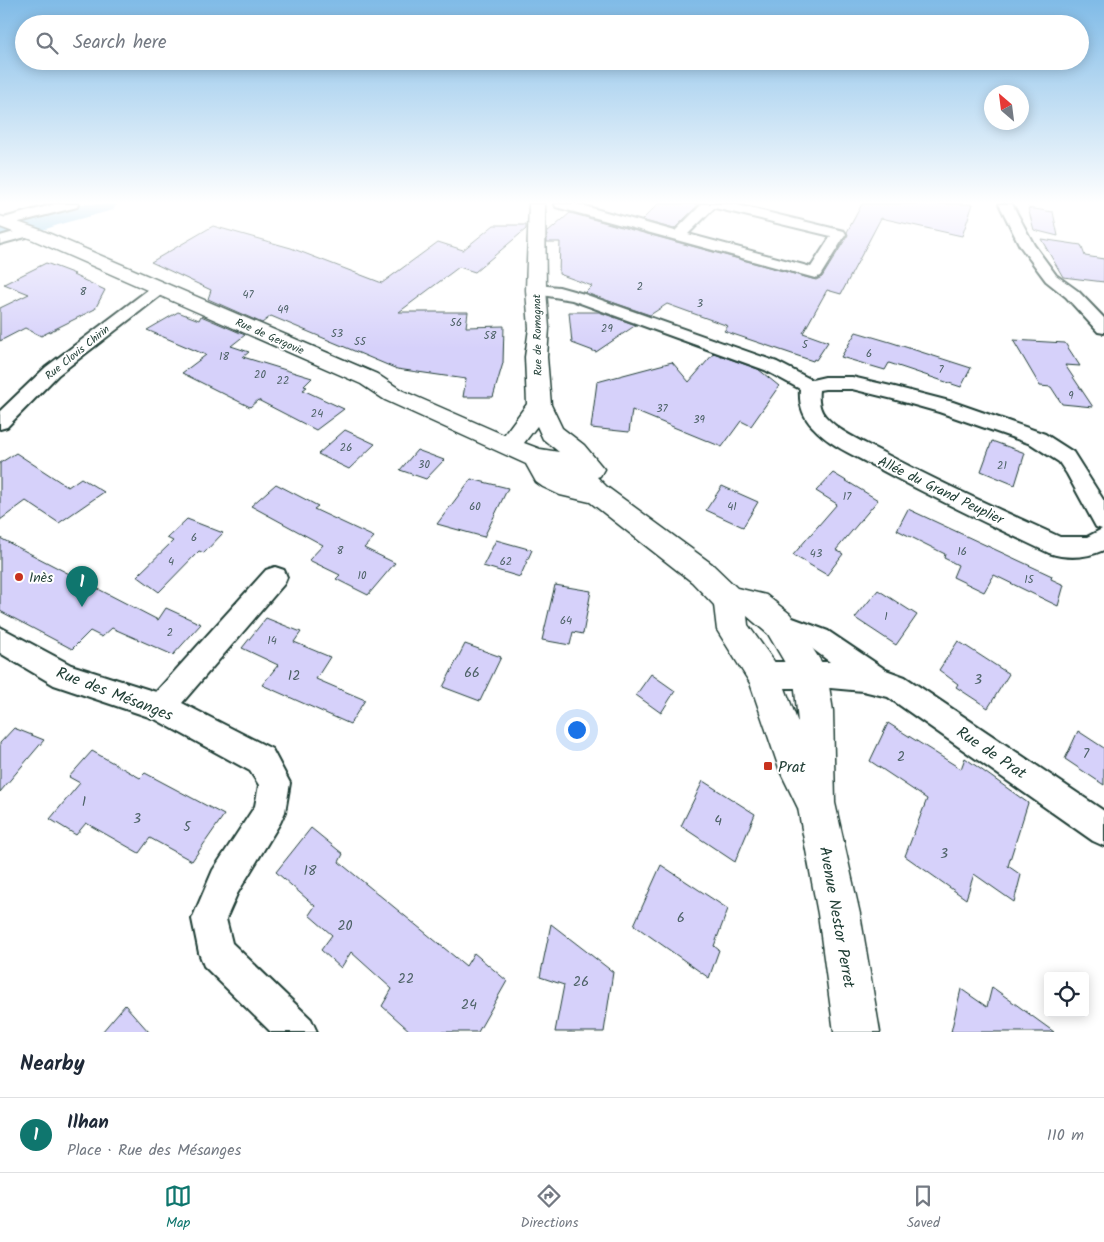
<!DOCTYPE html>
<html lang="en">
<head>
<meta charset="utf-8">
<style>
	:root { --surface:#fff; --page:#f2f2f3; --text:#1f2937; --muted:#747a83; --line:#e0e1e3; --accent:#0f766e }
	body { margin:0; font-family:Kalam,sans-serif; background:var(--page); color:var(--text) }
	.controls { position:absolute; right:15px; bottom:15px; display:grid; overflow:hidden; border-radius:5px; box-shadow:0 2px 12px #0003 }
	.controls button { width:45px; height:45px; display:grid; place-items:center; padding:0; border:0; border-bottom:1px solid var(--line); background:var(--surface); color:var(--text); font:25px sans-serif }
	.compass { position:absolute; left:984px; top:85px; width:45px; height:45px; border-radius:50%; background:var(--surface); box-shadow:0 2px 12px #0003; rotate:332deg }
	.you { position:absolute; left:576px; top:729px; width:18px; height:18px; margin:-12px; border:4px solid #fff; border-radius:50%; background:#1a73e8; box-shadow:0 0 0 8px #1a73e833 }
	.badge { display:grid; place-items:center; width:32px; height:32px; border-radius:50%; background:var(--accent); color:#fff; font-size:16px; font-weight:700 }
	.pin { position:absolute; translate:-50% -41px; filter:drop-shadow(0 1px 2px #0008) }
	.pin::after { content:''; position:absolute; top:26px; width:18px; height:15px; background:inherit; clip-path:polygon(0 0,100% 0,50% 100%) }
	.list { margin:0; padding:0; list-style:none }
	h2 { display:flex; justify-content:space-between; align-items:center; height:65px; margin:0; padding:0 20px; font-size:21px }
	h2 small { font-size:16px; font-weight:400; color:var(--muted) }
	.list li { display:grid; grid-template-columns:32px 1fr auto; gap:15px; align-items:center; box-sizing:border-box; height:75px; padding:0 20px; border-top:1px solid var(--line) }
	.list b { display:block; font-size:19px; white-space:nowrap }
	.list p { margin:0; font-size:16px; white-space:nowrap; color:var(--muted) }
	.list em { font-size:16px; font-style:normal; color:var(--muted) }
	.icon { flex:none; width:28px; height:28px; fill:none; stroke:currentColor; stroke-width:2; stroke-linecap:round; stroke-linejoin:round }
	.map { position:relative; flex:none; width:1104px; height:1032px; overflow:hidden }
	.search { position:absolute; background:var(--surface); box-shadow:0 2px 12px #0003; left:15px; right:15px; top:15px; height:55px; display:flex; align-items:center; gap:12px; box-sizing:border-box; padding:0 18px; border-radius:28px; color:var(--muted); font-size:19px }
	.sheet { height:140px; background:var(--surface) }
	nav { display:flex; justify-content:space-around; align-items:center; box-sizing:border-box; height:70px; border-top:1px solid var(--line); background:var(--surface); font-size:14px; color:var(--muted) }
	nav a { display:grid; justify-items:center; gap:2px }
	nav .on { color:var(--accent) }
	.map>svg:first-child { display:block }
	.lines { fill:none; stroke-linecap:round; stroke-linejoin:round }
	.river { fill:#85c5e6; fill-rule:evenodd }
	.building { fill:#d6d1fa; stroke:#1f3d34 }
	.street-casing { stroke:#1f3d34; stroke-width:4 }
	.secondary-casing { stroke:#1f3d34; stroke-width:3 }
	.street { fill:#fff; fill-rule:evenodd }
	.secondary { fill:#fff; fill-rule:evenodd }
	.poi-dot { fill:#c8321e; stroke:#fff; stroke-width:2 }
	.labels { text-anchor:middle; stroke-width:4; stroke-linejoin:round; paint-order:stroke }
	.number-label { font-size:11px; fill:#4d6266 }
	.far-street-label { font-size:11px; fill:#1f3d34; stroke:#fff }
	.street-label { font-size:14px; fill:#1f3d34; stroke:#fff }
	.poi-label { font-size:14px; fill:#1f3d34; stroke:#fff; text-anchor:start }
	.near-number-label { font-size:14px; fill:#4d6266 }
	.near-street-label { font-size:16px; fill:#1f3d34; stroke:#fff }
	.near-poi-label { font-size:16px; fill:#1f3d34; stroke:#fff; text-anchor:start }
</style>
</head>
<body>
<div class="map">
<svg width="1104" height="1032" viewBox="0 0 1104 1032">
	<rect width="100%" height="100%" fill="#fff"/>
	<filter id="ink" filterUnits="userSpaceOnUse"><feTurbulence type="fractalNoise" baseFrequency=".02" numOctaves="2"/><feDisplacementMap in="SourceGraphic" scale="10" xChannelSelector="R" yChannelSelector="G"/><feConvolveMatrix kernelMatrix="1 2 1 2 8 2 1 2 1" color-interpolation-filters="sRGB"/></filter>
	<g filter="url(#ink)">
		<g class="lines">
			<polygon class="river" points="67,204 117,204 113,210 64,223 0,244 0,225"/>
		</g>
		<g class="building">
			<polygon points="658,204 699,204 674,229 642,220"/>
			<polygon points="862,204 973,204 962,236 881,218 841,294 827,290 803,333 828,342 816,360 814,359 813,361 724,331 728,326 667,304 650,315 585,293 592,286 559,274 560,242 547,242 547,233 570,213 816,280 822,277 848,235 847,232"/>
			<polygon points="1028,208 1053,212 1058,236 1034,230"/>
			<polygon points="494,225 526,225 526,229 475,272 459,267 399,312 468,312 466,327 504,326 503,363 493,397 463,397 466,379 397,369 271,316 262,323 208,299 211,290 151,262 213,226 291,248 382,283 438,242 463,250"/>
			<polygon points="1041,239 1081,245 1085,256 1104,259 1104,282 1063,277"/>
			<polygon points="46,263 75,274 73,275 105,290 95,309 41,336 25,328 0,341 0,308 29,294 4,284"/>
			<polygon points="178,312 199,320 201,316 245,335 231,346 249,352 243,357 312,378 304,386 307,387 303,390 344,409 316,430 258,400 250,407 182,373 206,355 147,330"/>
			<polygon points="569,312 599,312 636,325 596,352 572,343"/>
			<polygon points="856,332 890,342 971,368 961,387 889,363 885,370 841,357"/>
			<polygon points="1013,340 1065,343 1080,366 1065,365 1093,407 1062,404 1051,387 1040,386"/>
			<polygon points="714,353 758,369 779,386 751,426 741,421 722,447 632,410 629,432 591,428 597,382 672,362 689,382"/>
			<polygon points="345,430 375,444 349,469 318,454"/>
			<polygon points="992,441 1025,453 1015,485 981,471"/>
			<polygon points="417,450 444,460 426,479 400,470"/>
			<polygon points="16,453 68,487 81,478 104,492 59,523 26,501 0,520 0,463"/>
			<polygon points="833,473 878,500 836,550 843,554 827,575 793,555 837,504 816,491"/>
			<polygon points="471,479 508,488 484,537 437,524"/>
			<polygon points="276,484 318,506 314,509 374,537 364,548 395,563 368,595 336,579 340,575 309,560 323,545 251,506"/>
			<polygon points="722,486 758,502 743,527 706,510"/>
			<polygon points="908,509 1052,576 1051,579 1064,585 1058,606 994,575 984,592 953,577 958,565 944,558 945,554 897,530"/>
			<polygon points="187,519 223,533 204,553 199,551 159,592 137,576 173,541 167,538"/>
			<polygon points="0,538 158,620 166,608 201,624 173,655 112,628 102,637 90,631 72,649 0,611"/>
			<polygon points="496,540 532,550 520,577 483,566"/>
			<polygon points="555,585 591,591 583,634 573,632 570,645 542,640"/>
			<polygon points="878,590 917,615 896,645 855,618"/>
			<polygon points="266,618 301,632 294,642 330,657 316,679 365,700 350,724 262,685 278,665 242,648"/>
			<polygon points="958,641 1009,674 988,708 956,687 958,684 939,670"/>
			<polygon points="465,644 501,657 480,701 443,687"/>
			<polygon points="651,674 675,691 661,713 636,695"/>
			<polygon points="888,723 961,769 965,758 1028,803 1008,866 1021,875 1014,902 974,874 966,899 905,856 927,799 870,761"/>
			<polygon points="14,728 44,740 0,792 0,743"/>
			<polygon points="1078,731 1104,748 1104,785 1065,759"/>
			<polygon points="92,751 140,778 145,773 224,815 192,861 150,838 139,853 86,823 76,835 50,819 80,783 69,777"/>
			<polygon points="703,781 755,814 735,862 681,826"/>
			<polygon points="311,828 343,854 339,862 466,966 474,953 507,981 478,1032 411,1032 382,1006 392,989 351,952 341,968 321,950 332,935 309,915 315,906 276,872"/>
			<polygon points="661,865 728,909 714,946 719,950 709,978 634,925"/>
			<polygon points="551,924 613,972 604,1032 555,1032 564,985 540,977"/>
			<polygon points="992,987 1054,1032 951,1032 961,989 987,1007"/>
			<polygon points="125,1005 149,1032 102,1032"/>
		</g>
		<g class="lines">
			<g class="street-casing">
				<g id="street">
					<polygon points="55,204 78,204 77,207 0,227 0,219"/>
					<path d="M555 204H577L675 231 702 204H733L844 231 846 234 820 276 815 278 556 207ZM714 208H715L831 236 811 267 688 234Z"/>
					<polygon points="999,204 1012,204 1034,245 1056,275 1078,291 1104,318 1104,333 1098,332 1066,297 1046,281 1020,246"/>
					<polygon points="28,228 35,232 33,235 0,244 0,236"/>
					<polygon points="159,284 165,286 167,289 165,292 58,375 7,427 0,429 0,411 46,367 153,286"/>
					<path d="M536 285 559 287 584 294 777 362 812 380 825 377H852L895 387 953 402 1045 434 1073 452 1104 501V550C1086 558 1067 559 1049 553 990 525 931 497 874 466 853 455 829 445 813 427 802 416 799 403 800 389L765 370 572 300 530 293 528 290 530 287ZM825 389H852L893 399 939 412 1031 444 1059 462 1067 474 1096 527 1102 529 1087 537H1060C998 509 936 481 876 449 859 440 838 431 825 416 819 409 818 399 819 390Z"/>
					<polygon points="275,567 284,570 287,577 284,584 182,703 272,749 290,783 285,812 280,823 237,894 226,919 232,943 311,1019 317,1032 271,1032 204,966 199,953 192,919 213,870 255,806 259,785 250,771 155,719 54,685 0,653 0,627 71,665 156,692 266,570"/>
					<polygon points="779,613 828,631 886,670 905,677 1104,811 1104,846 1093,841 888,697 863,691 830,688 764,688 754,684 750,675 754,666 764,662 830,662 810,647 770,632 766,624 770,616"/>
				</g>
			</g>
			<g class="secondary-casing">
				<path id="secondary" d="M529 204H545L546 290 549 328 547 357 551 405 562 428 584 445 604 469 600 476 597 477 607 487 712 564 737 588 766 595 790 614 822 663 827 674 833 711 835 803 860 914 880 1032H834L818 914 798 808 780 771 750 683 717 630 714 605 692 582 590 502 560 495 543 487 536 482 526 464 385 400 361 384 29 238 0 227V216L41 230 377 374 401 390 504 435 527 404 525 357 529 328 526 290ZM537 426 543 439 559 452 540 449 524 443ZM747 616 768 634 794 678 798 723 776 664 748 625Z"/>
			</g>
			<use href="#street" class="street"/>
			<use href="#secondary" class="secondary"/>
		</g>
	</g>
	<linearGradient id="sky" x2="0" y2="1"><stop stop-color="#80bbe7"/><stop offset="0.58" stop-color="#fff"/><stop offset="1" stop-color="#fff" stop-opacity="0"/></linearGradient>
	<rect width="1104" height="349" fill="url(#sky)"/>
	<g class="poi-dot">
		<circle cx="19" cy="577" r="5"/>
		<rect x="763" y="761" width="10" height="10" rx="2.5"/>
	</g>
	<g class="labels">
		<g class="number-label">
			<text x="640" y="290">2</text>
			<text x="83" y="295">8</text>
			<text x="248" y="298">47</text>
			<text x="700" y="307">3</text>
			<text x="283" y="313">49</text>
			<text x="456" y="326">56</text>
			<text x="607" y="332">29</text>
			<text x="337" y="337">53</text>
			<text x="490" y="339">58</text>
			<text x="360" y="345">55</text>
			<text x="805" y="348">5</text>
			<text x="869" y="357">6</text>
			<text x="224" y="360">18</text>
			<text x="941" y="373">7</text>
			<text x="260" y="378">20</text>
			<text x="283" y="384">22</text>
			<text x="1071" y="399">9</text>
			<text x="662" y="412">37</text>
			<text x="317" y="417">24</text>
			<text x="699" y="423">39</text>
			<text x="346" y="451">26</text>
			<text x="424" y="468">30</text>
			<text x="1002" y="469">21</text>
			<text x="847" y="500">17</text>
			<text x="475" y="510">60</text>
			<text x="732" y="510">41</text>
			<text x="194" y="541">6</text>
			<text x="340" y="554">8</text>
			<text x="962" y="555">16</text>
			<text x="816" y="557">43</text>
			<text x="171" y="565">4</text>
			<text x="506" y="565">62</text>
			<text x="362" y="579">10</text>
			<text x="1029" y="583">15</text>
			<text x="886" y="620">1</text>
			<text x="566" y="624">64</text>
			<text x="170" y="636">2</text>
			<text x="272" y="644">14</text>
		</g>
		<g class="far-street-label">
			<text transform="translate(537 335) rotate(-91)" y="4">Rue de Romagnat</text>
			<text transform="translate(270 336) rotate(24)" y="4">Rue de Gergovie</text>
			<text transform="translate(77 352) rotate(-39)" y="4">Rue Clovis Chirin</text>
		</g>
		<g class="street-label">
			<text transform="translate(941 490) rotate(26)" y="5">Allée du Grand Peuplier</text>
		</g>
		<g class="poi-label">
			<text x="29" y="582">Inès</text>
		</g>
		<g class="near-number-label">
			<text x="472" y="677">66</text>
			<text x="294" y="680">12</text>
			<text x="978" y="684">3</text>
			<text x="1086" y="758">7</text>
			<text x="901" y="761">2</text>
			<text x="84" y="806">1</text>
			<text x="137" y="823">3</text>
			<text x="718" y="825">4</text>
			<text x="187" y="831">5</text>
			<text x="944" y="858">3</text>
			<text x="310" y="875">18</text>
			<text x="681" y="922">6</text>
			<text x="345" y="930">20</text>
			<text x="406" y="983">22</text>
			<text x="581" y="986">26</text>
			<text x="469" y="1009">24</text>
		</g>
		<g class="near-street-label">
			<text transform="translate(115 693) rotate(21)" y="6">Rue des Mésanges</text>
			<text transform="translate(992 752) rotate(34)" y="6">Rue de Prat</text>
			<text transform="translate(838 917) rotate(80)" y="6">Avenue Nestor Perret</text>
		</g>
		<g class="near-poi-label">
			<text x="778" y="772">Prat</text>
		</g>
	</g>
</svg>
<div class="controls">
<button><svg class="icon" aria-label="locate" viewBox="0 0 24 24"><circle cx="12" cy="12" r="6"/><path d="M12 2v4M12 18v4M2 12h4M18 12h4"/></svg></button>
</div>
<svg class="compass" viewBox="-18 -18 36 36"><path d="M0-13l5 13h-10z" fill="#e53935"/><path d="M0 13l5-13h-10z" fill="#747a83"/></svg>
<div class="you"></div>
<div class="pin badge" style="left:82px;top:607px">1</div>
<div class="search"><svg class="icon" aria-label="search" viewBox="0 0 24 24"><circle cx="10" cy="10" r="6"/><path d="M15 15l6 6"/></svg>Search here</div>
</div>
<section class="sheet">
<h2>Nearby<small></small></h2>
<ul class="list">
<li><span class="badge">1</span><div><b>Ilhan</b><p>Place · Rue des Mésanges</p></div><em>110 m</em></li>
</ul>
</section>
<nav>
<a class="on"><svg class="icon" aria-label="map" viewBox="0 0 24 24"><path d="M3 6l6-2 6 2 6-2v14l-6 2-6-2-6 2zM9 4v14M15 6v14"/></svg>Map</a>
<a><svg class="icon" aria-label="directions" viewBox="0 0 24 24"><path d="M12 3l9 9-9 9-9-9zM9 14v-3h6M13 9l2 2-2 2"/></svg>Directions</a>
<a><svg class="icon" aria-label="saved" viewBox="0 0 24 24"><path d="M7 4h10v16l-5-4-5 4z"/></svg>Saved</a>
</nav>
</body>
</html>
